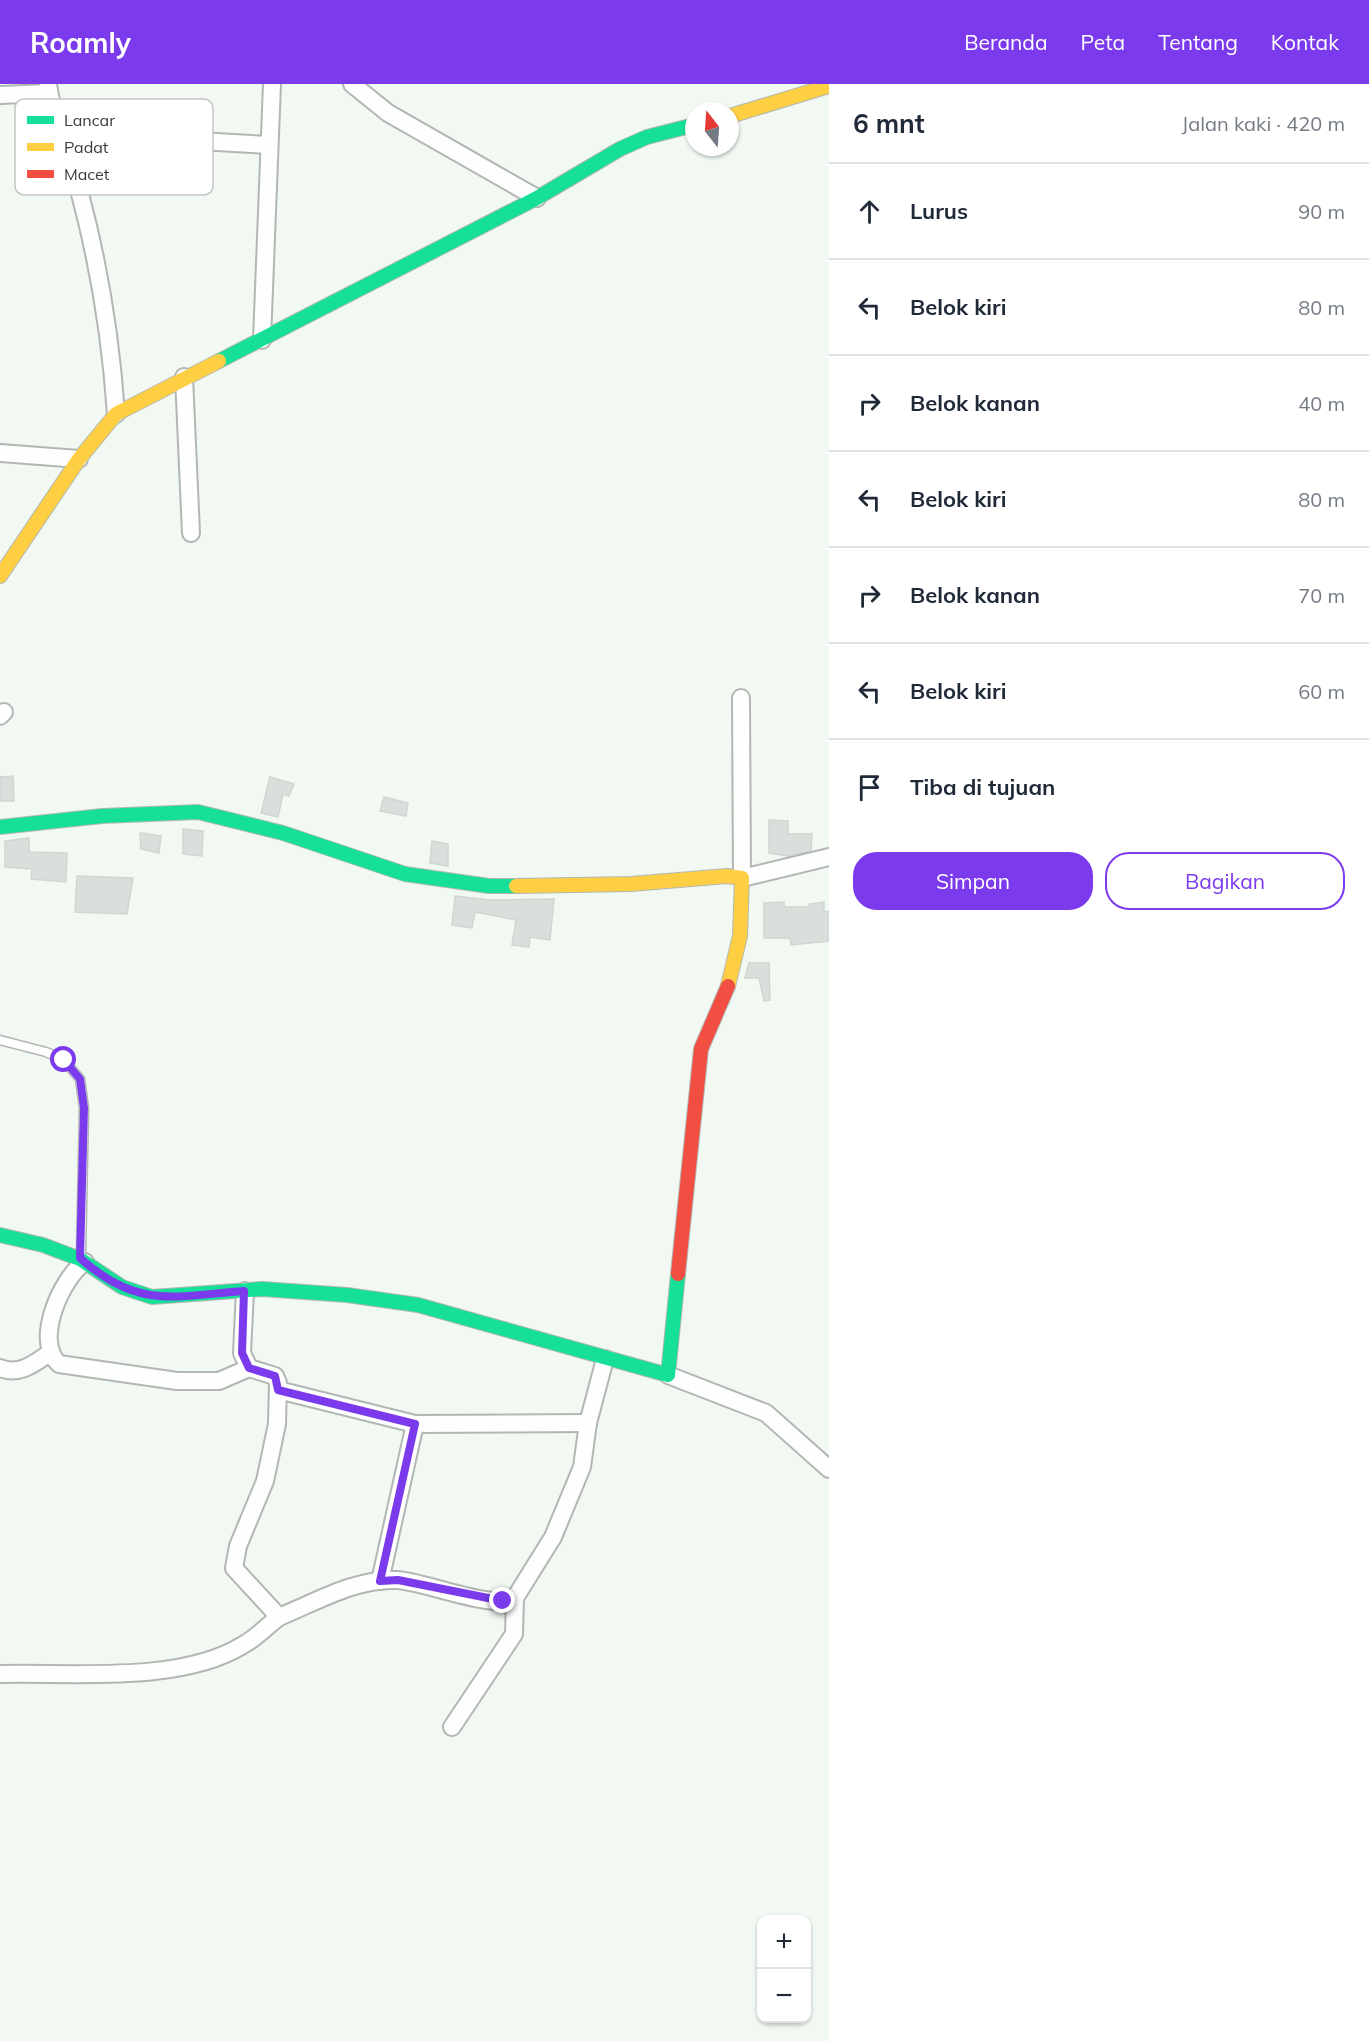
<!DOCTYPE html>
<html lang="id">
<head>
<meta charset="utf-8">
<style>
	:root { --surface:#fff; --page:#f2f2f3; --text:#1f2937; --muted:#747a83; --line:#e0e1e3; --accent:#7c3aed }
	body { margin:0; font-family:Mulish,sans-serif; background:var(--page); color:var(--text) }
	.controls { position:absolute; right:18px; bottom:18px; display:grid; overflow:hidden; border-radius:12px; box-shadow:0 2px 4px #0004 }
	.controls button { width:54px; height:54px; display:grid; place-items:center; padding:0; border:0; border-bottom:2px solid var(--line); background:var(--surface); color:var(--text); font:30px sans-serif }
	.compass { position:absolute; left:685px; top:18px; width:54px; height:54px; border-radius:50%; background:var(--surface); box-shadow:0 2px 4px #0004; rotate:343deg }
	.stop { position:absolute; width:18px; height:18px; margin:-14px; border:4px solid #7c3aed; border-radius:50%; background:#fff }
	.stop.end { background:#7c3aed; border-color:#fff; box-shadow:0 2px 6px #0008 }
	.list { margin:0; padding:0; list-style:none }
	h2 { display:flex; justify-content:space-between; align-items:center; height:78px; margin:0; padding:0 24px; font-size:26px }
	h2 small { font-size:20px; font-weight:400; color:var(--muted) }
	.list li { display:grid; grid-template-columns:39px 1fr auto; gap:18px; align-items:center; box-sizing:border-box; height:96px; padding:0 24px; border-top:2px solid var(--line) }
	.list b { display:block; font-size:22px; white-space:nowrap }
	.list em { font-size:20px; font-style:normal; color:var(--muted) }
	.actions { display:flex; gap:12px; padding:18px 24px }
	.actions a { flex:1; padding:14px 0; border:2px solid var(--accent); border-radius:24px; text-align:center; font-size:21px; color:var(--accent) }
	.actions .main { background:var(--accent); color:#fff }
	.icon { flex:none; width:33px; height:33px; fill:none; stroke:currentColor; stroke-width:2; stroke-linecap:round; stroke-linejoin:round }
	.map { position:relative; flex:none; width:829px; height:1957px; overflow:hidden }
	header { display:flex; align-items:center; gap:36px; box-sizing:border-box; height:84px; padding:0 30px; background:var(--accent); color:#fff }
	header strong { font-size:28px }
	nav { display:flex; gap:33px; margin-inline-start:auto; font-size:21px }
	main { display:flex }
	aside { flex:1; background:var(--surface) }
	.map>svg:first-child { display:block }
	.building { fill:#dadfdb; stroke:#d0d6d1; stroke-width:1.5 }
	.lines { fill:none; stroke-linecap:round; stroke-linejoin:round }
	.lane-casing { stroke:#b2b7b3; stroke-width:11 }
	.street-casing { stroke:#b2b7b3; stroke-width:20 }
	.fast-casing { stroke:#b2b7b3; stroke-width:16 }
	.slow-casing { stroke:#b2b7b3; stroke-width:16 }
	.jam-casing { stroke:#b2b7b3; stroke-width:16 }
	.lane { stroke:#fdfefd; stroke-width:8 }
	.street { stroke:#fdfefd; stroke-width:16 }
	.fast { stroke:#16e098; stroke-width:14 }
	.slow { stroke:#ffcf43; stroke-width:14 }
	.jam { stroke:#f24e42; stroke-width:14 }
	.route { stroke:#7c3aed; stroke-width:8 }
	.key { fill:#fff; stroke:#c3c5c4; stroke-width:1.5 }
	.key-label { font-size:16px; fill:#383d39 }
</style>
</head>
<body>
<header>
<strong>Roamly</strong>
<nav><a>Beranda</a><a>Peta</a><a>Tentang</a><a>Kontak</a></nav>
</header>
<main>
<div class="map">
<svg width="829" height="1957" viewBox="0 0 829 1957">
	<rect width="100%" height="100%" fill="#f2f9f3"/>
	<g class="building">
		<polygon points="13,692 14,717 0,717 0,693"/>
		<polygon points="270,693 294,700 289,712 283,710 278,733 261,729"/>
		<polygon points="384,713 408,719 406,732 380,727"/>
		<polygon points="769,736 788,737 788,750 812,750 811,767 788,772 769,769"/>
		<polygon points="183,745 203,747 202,772 183,770"/>
		<polygon points="140,749 161,752 159,769 141,765"/>
		<polygon points="29,754 29,768 67,769 66,798 31,795 32,785 5,783 5,757"/>
		<polygon points="432,757 448,760 448,782 430,779"/>
		<polygon points="77,792 133,794 127,830 75,828"/>
		<polygon points="455,812 489,816 554,815 550,856 530,853 529,863 512,861 516,836 475,828 472,844 452,841"/>
		<polygon points="784,818 784,823 810,823 809,820 824,818 824,828 829,827 829,857 791,861 790,854 764,854 764,819"/>
		<polygon points="749,879 769,879 770,916 764,917 759,894 745,894"/>
	</g>
	<g class="lines">
		<g class="lane-casing">
			<polyline id="lane" points="0,956 46,968 64,976 80,995 84,1024 81,1171"/>
		</g>
		<g class="street-casing">
			<g id="street">
				<path d="M48 0C53 37 70 73 80 110 99 181 111 256 116 330"/>
				<polyline points="352,0 388,29 537,114"/>
				<polyline points="0,11 49,9"/>
				<polyline points="55,30 113,29 191,39 194,41 199,57 269,61"/>
				<polyline points="262,256 272,0"/>
				<polyline points="184,293 191,449"/>
				<polyline points="0,369 79,375"/>
				<polyline points="741,614 742,794 829,773"/>
				<polyline points="0,632 4,628"/>
				<path d="M85 1178C62 1193 33 1257 59 1280L177 1297H219L249 1284"/>
				<path d="M245 1207 242 1269 249 1284 275 1292 278 1299 277 1340 265 1397 238 1462 234 1484 279 1533C316 1518 356 1494 397 1496 423 1497 495 1527 515 1514L553 1453 582 1383 588 1339 605 1275"/>
				<path d="M0 1284C20 1292 35 1279 51 1268"/>
				<polyline points="668,1291 766,1329 829,1385"/>
				<polyline points="278,1306 415,1340 588,1339"/>
				<polyline points="380,1497 415,1340"/>
				<path d="M0 1590C72 1588 180 1600 243 1561 256 1554 267 1542 279 1533"/>
				<polyline points="452,1643 514,1550 515,1514"/>
			</g>
		</g>
		<g class="fast-casing">
			<g id="fast">
				<polyline points="219,277 537,114 620,65 647,53 694,41"/>
				<polyline points="0,743 102,732 198,728 283,749 405,790 489,802 516,802"/>
				<polyline points="0,1151 43,1161 80,1175 122,1203 152,1213 262,1205 347,1211 418,1221 668,1291 678,1190"/>
			</g>
		</g>
		<g class="slow-casing">
			<g id="slow">
				<polyline points="730,32 829,2"/>
				<polyline points="0,492 79,375 116,330 219,277"/>
				<polyline points="516,802 631,800 727,792 742,794 740,852 728,902"/>
			</g>
		</g>
		<g class="jam-casing">
			<polyline id="jam" points="678,1190 701,965 728,902"/>
		</g>
		<use href="#lane" class="lane"/>
		<use href="#street" class="street"/>
		<use href="#fast" class="fast"/>
		<use href="#slow" class="slow"/>
		<use href="#jam" class="jam"/>
	</g>
	<g class="lines">
		<path class="route" d="M64 976 80 995 84 1024 80 1174C138 1226 175 1212 244 1207L242 1269 249 1284 275 1292 278 1306 415 1340 380 1497 398 1496 503 1517"/>
	</g>
	<rect x="15" y="15" width="198" height="96" rx="9" class="key"/>
	<rect x="27" y="32" width="27" height="8" fill="#16e098"/>
	<rect x="27" y="59" width="27" height="8" fill="#ffcf43"/>
	<rect x="27" y="86" width="27" height="8" fill="#f24e42"/>
	<g class="key-label">
		<text x="64" y="42">Lancar</text>
		<text x="64" y="69">Padat</text>
		<text x="64" y="96">Macet</text>
	</g>
</svg>
<div class="controls">
<button>+</button>
<button>−</button>
</div>
<svg class="compass" viewBox="-18 -18 36 36"><path d="M0-13l5 13h-10z" fill="#e53935"/><path d="M0 13l5-13h-10z" fill="#747a83"/></svg>
<div class="stop" style="left:64px;top:976px"></div>
<div class="stop end" style="left:503px;top:1517px"></div>
</div>
<aside>
<h2>6 mnt<small>Jalan kaki · 420 m</small></h2>
<ul class="list">
<li><svg class="icon" aria-label="ahead" viewBox="0 0 24 24"><path d="M12 20V5M6 11l6-6 6 6"/></svg><div><b>Lurus</b></div><em>90 m</em></li>
<li><svg class="icon" aria-label="left" viewBox="0 0 24 24"><path d="M17 20v-9H6M10 6l-5 5 5 5"/></svg><div><b>Belok kiri</b></div><em>80 m</em></li>
<li><svg class="icon" aria-label="right" viewBox="0 0 24 24"><path d="M7 20v-9h11M14 6l5 5-5 5"/></svg><div><b>Belok kanan</b></div><em>40 m</em></li>
<li><svg class="icon" aria-label="left" viewBox="0 0 24 24"><path d="M17 20v-9H6M10 6l-5 5 5 5"/></svg><div><b>Belok kiri</b></div><em>80 m</em></li>
<li><svg class="icon" aria-label="right" viewBox="0 0 24 24"><path d="M7 20v-9h11M14 6l5 5-5 5"/></svg><div><b>Belok kanan</b></div><em>70 m</em></li>
<li><svg class="icon" aria-label="left" viewBox="0 0 24 24"><path d="M17 20v-9H6M10 6l-5 5 5 5"/></svg><div><b>Belok kiri</b></div><em>60 m</em></li>
<li><svg class="icon" aria-label="arrive" viewBox="0 0 24 24"><path d="M6 21V4h12l-3 4 3 4H6"/></svg><div><b>Tiba di tujuan</b></div></li>
</ul>
<div class="actions"><a class="main">Simpan</a><a>Bagikan</a></div>
</aside>
</main>
</body>
</html>
